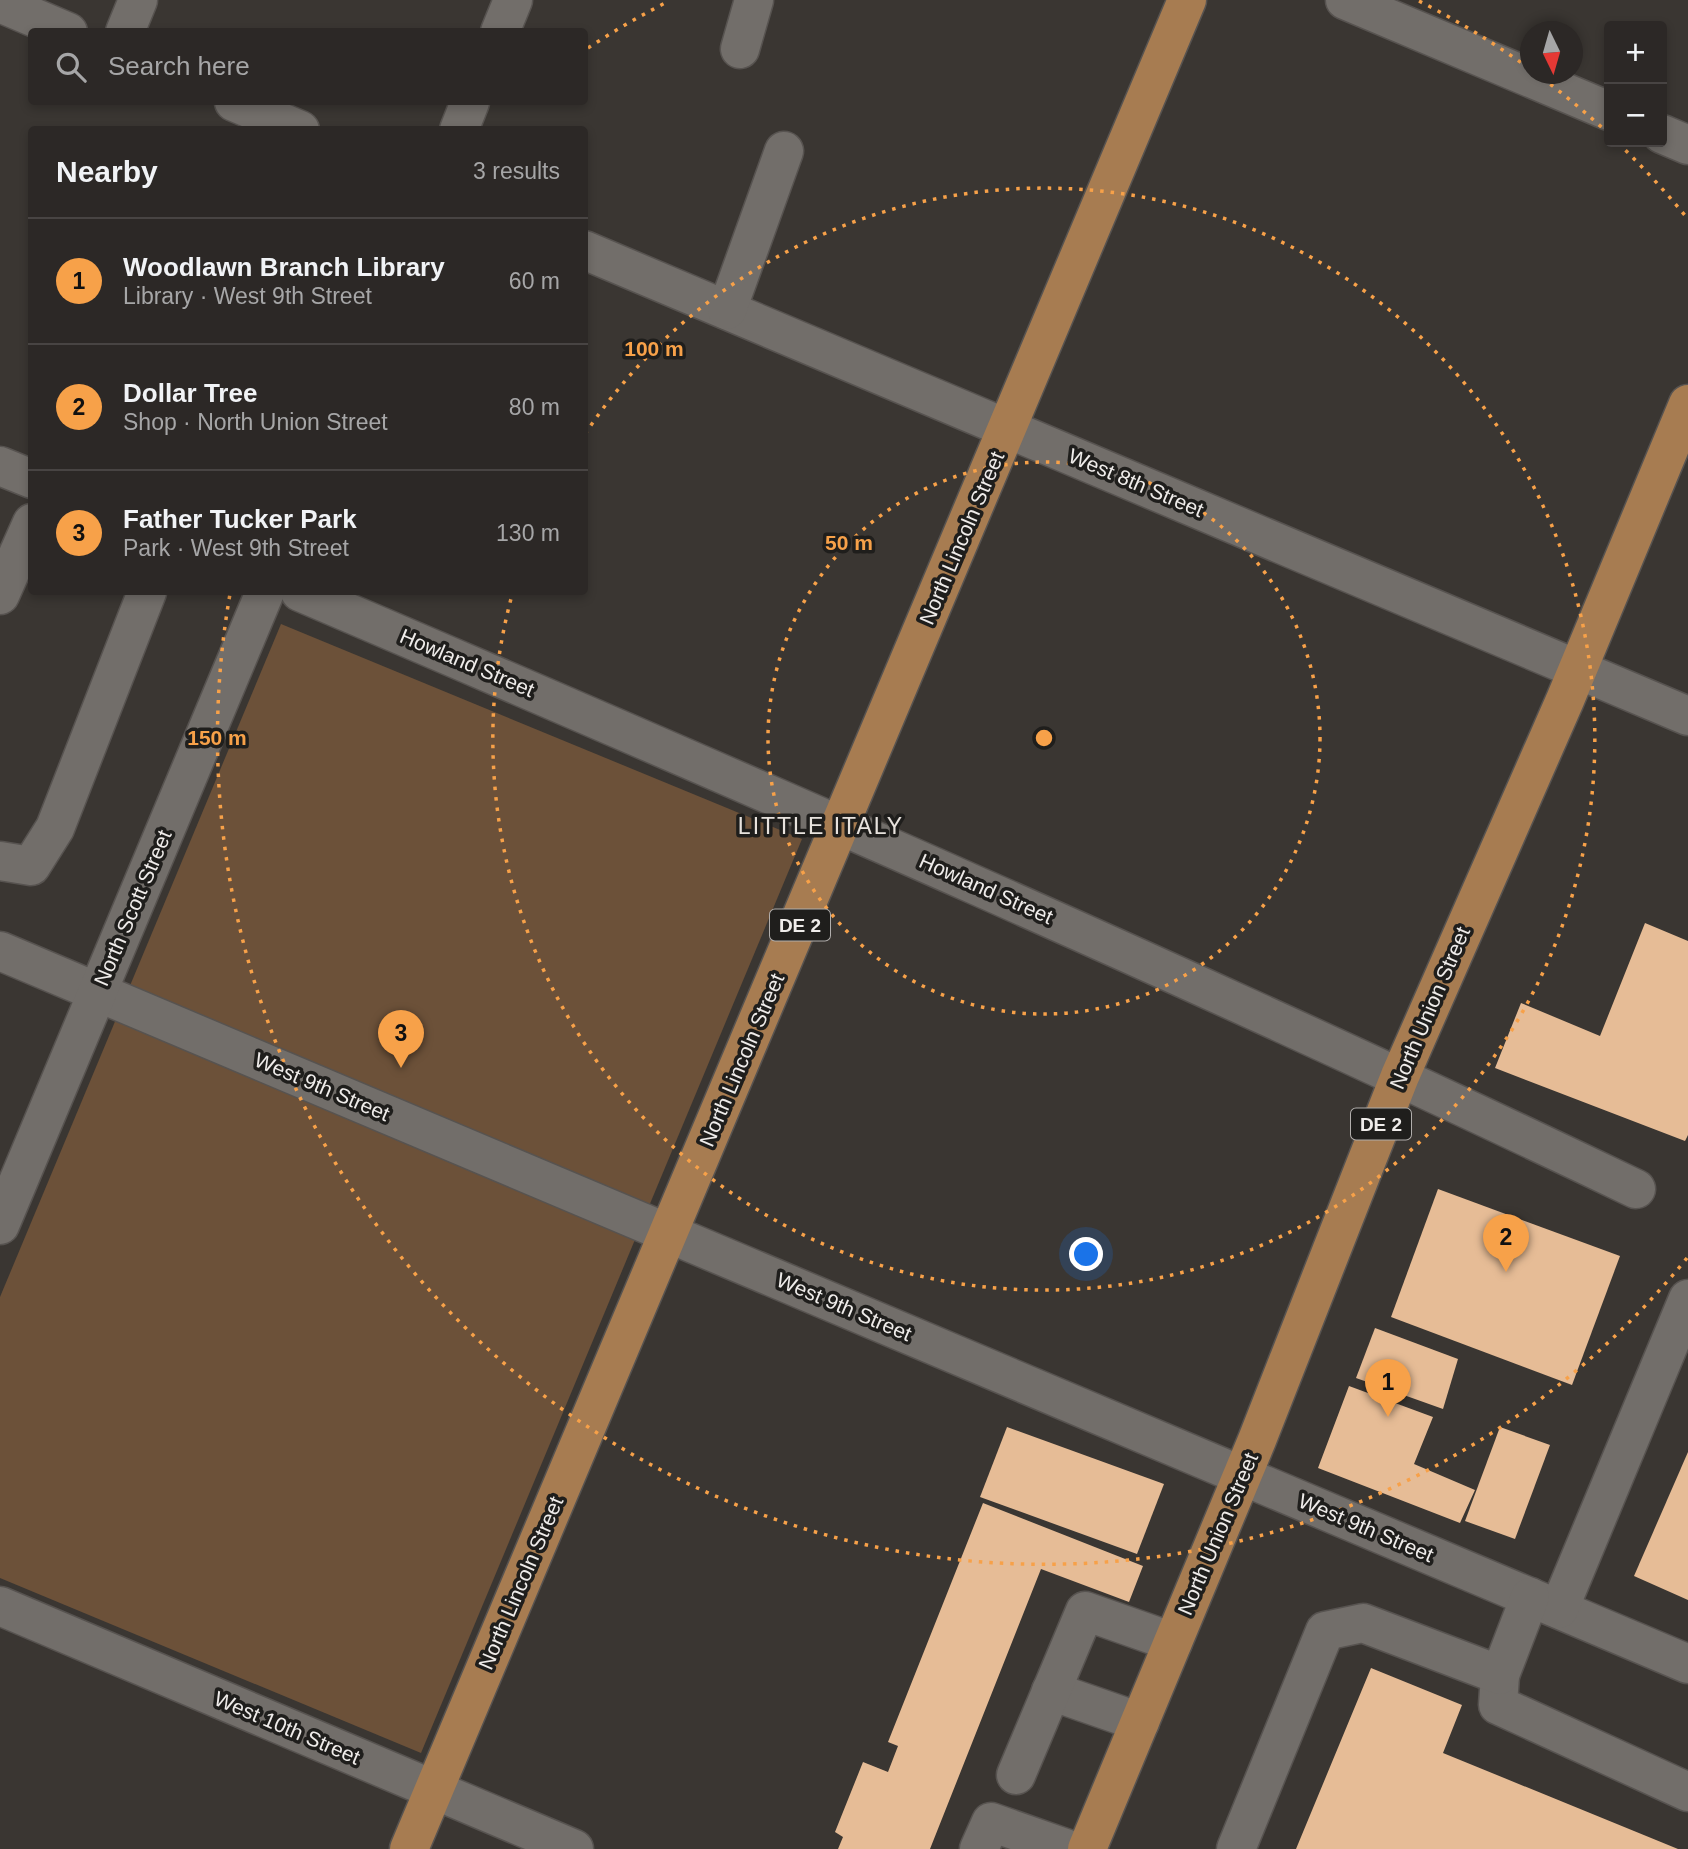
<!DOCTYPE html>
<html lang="en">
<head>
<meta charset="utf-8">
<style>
	:root { --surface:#2c2826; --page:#383432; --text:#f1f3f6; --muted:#a6a6a7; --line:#484443; --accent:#f7a149 }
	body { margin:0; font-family:Helvetica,sans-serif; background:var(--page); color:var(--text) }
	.controls { position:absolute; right:21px; top:21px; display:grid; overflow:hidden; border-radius:7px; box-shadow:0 4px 10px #0003 }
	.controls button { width:63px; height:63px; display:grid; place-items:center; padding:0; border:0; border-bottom:2px solid var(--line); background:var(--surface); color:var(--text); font:35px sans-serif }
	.compass { position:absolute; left:1520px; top:21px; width:63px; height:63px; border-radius:50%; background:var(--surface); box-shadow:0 4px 10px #0003; rotate:175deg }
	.you { position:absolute; left:1087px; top:1255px; width:24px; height:24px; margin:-18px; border:5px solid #fff; border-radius:50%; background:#1a73e8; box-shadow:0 0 0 10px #1a73e833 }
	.badge { display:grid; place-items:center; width:46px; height:46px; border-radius:50%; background:var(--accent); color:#111; font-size:23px; font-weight:700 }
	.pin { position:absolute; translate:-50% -58px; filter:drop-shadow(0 2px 4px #0008) }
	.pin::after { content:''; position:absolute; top:37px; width:24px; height:21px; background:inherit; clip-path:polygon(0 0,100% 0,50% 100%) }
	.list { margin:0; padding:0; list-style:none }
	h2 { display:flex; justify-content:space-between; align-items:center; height:91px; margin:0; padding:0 28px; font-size:30px }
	h2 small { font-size:23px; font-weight:400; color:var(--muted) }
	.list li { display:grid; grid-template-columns:46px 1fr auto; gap:21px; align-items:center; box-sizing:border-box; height:126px; padding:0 28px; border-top:2px solid var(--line) }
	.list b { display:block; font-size:26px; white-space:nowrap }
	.list p { margin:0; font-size:23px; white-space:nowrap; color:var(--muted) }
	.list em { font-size:23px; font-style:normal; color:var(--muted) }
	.icon { flex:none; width:38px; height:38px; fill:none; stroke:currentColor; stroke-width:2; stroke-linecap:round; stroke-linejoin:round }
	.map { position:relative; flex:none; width:1688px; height:1849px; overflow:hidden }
	.search { position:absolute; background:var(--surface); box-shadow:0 4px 10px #0003; left:28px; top:28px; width:560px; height:77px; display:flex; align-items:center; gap:18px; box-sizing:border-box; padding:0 24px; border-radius:7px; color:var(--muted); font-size:26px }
	.panel { position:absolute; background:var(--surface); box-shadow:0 4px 10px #0003; left:28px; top:126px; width:560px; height:469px; border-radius:7px }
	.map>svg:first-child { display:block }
	.green { fill:#6c5139 }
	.building { fill:#e6bc96 }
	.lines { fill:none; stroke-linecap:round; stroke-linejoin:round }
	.minor-casing { stroke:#575350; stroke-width:41 }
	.major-casing { stroke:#575350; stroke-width:41 }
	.minor { stroke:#726e6a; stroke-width:38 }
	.major { stroke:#a77c51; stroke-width:38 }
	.ring { fill:none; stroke:#f7a149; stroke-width:3.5; stroke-dasharray:3.5 7 }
	.labels { text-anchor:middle; stroke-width:7; stroke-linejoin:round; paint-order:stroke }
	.shield { fill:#1f1e1c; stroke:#b1aeac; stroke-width:2 }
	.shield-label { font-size:19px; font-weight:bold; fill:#efecea }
	.street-label { font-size:21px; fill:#efecea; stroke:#1f1e1c }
	.neighbourhood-label { font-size:23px; letter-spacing:2px; fill:#e7e2dd; stroke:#1f1e1c }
	.centre { fill:#f7a149; stroke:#1f1e1c; stroke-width:3.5 }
	.ring-label { font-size:21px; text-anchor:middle; font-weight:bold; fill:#f7a149; stroke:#1f1e1c; stroke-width:7; stroke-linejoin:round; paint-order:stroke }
</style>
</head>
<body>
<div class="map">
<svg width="1688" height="1849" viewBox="0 0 1688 1849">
	<rect width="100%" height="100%" fill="#3a3632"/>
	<polygon class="green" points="281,624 802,839 421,1753 0,1578 0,1297"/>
	<g class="building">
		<polygon points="1645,923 1688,941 1688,1135 1685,1141 1495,1068 1521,1003 1600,1036"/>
		<polygon points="1438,1189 1620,1256 1572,1385 1391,1317"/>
		<polygon points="1375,1328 1458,1359 1443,1409 1356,1378"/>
		<polygon points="1349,1386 1433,1417 1414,1464 1475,1490 1460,1523 1318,1468"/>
		<polygon points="1007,1427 1164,1484 1137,1554 980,1497"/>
		<polygon points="1500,1427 1550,1445 1515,1539 1465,1521"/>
		<polygon points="1688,1452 1688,1600 1634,1576"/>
		<polygon points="983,1503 1143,1566 1129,1602 1041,1569 930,1849 838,1849 843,1837 835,1832 863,1762 888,1772 898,1746 888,1742"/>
		<polygon points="1371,1668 1462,1705 1443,1753 1678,1849 1296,1849"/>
	</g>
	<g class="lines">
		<g class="minor-casing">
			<g id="minor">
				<polyline points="1345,0 1609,111"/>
				<polyline points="0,3 68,32"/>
				<polyline points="125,32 138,0"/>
				<polyline points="500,32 513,0"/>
				<polyline points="740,49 754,0"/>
				<polyline points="234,102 300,130"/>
				<polyline points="459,130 470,102"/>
				<polyline points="1662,134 1688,145"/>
				<polyline points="584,250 1688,716"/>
				<polyline points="727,310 784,151"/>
				<polyline points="0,466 32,479"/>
				<path d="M300 592C749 784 1196 978 1636 1189"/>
				<polyline points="0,595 32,523"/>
				<polyline points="0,861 31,866 55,828 147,592"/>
				<polyline points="0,951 1688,1664"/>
				<polyline points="0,1225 265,592"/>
				<polyline points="0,1606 574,1849"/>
				<polyline points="1559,1609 1688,1299"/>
				<polyline points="1500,1675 1498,1705 1688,1792"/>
				<polyline points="1051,1691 1140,1722"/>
				<polyline points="1016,1775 1085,1611 1173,1642"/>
				<polyline points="979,1849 991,1822 1068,1849"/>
				<polyline points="1236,1849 1325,1631 1363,1623 1500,1675 1530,1597"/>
			</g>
		</g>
		<g class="major-casing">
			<g id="major">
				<polyline points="409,1849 1187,0"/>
				<polyline points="1087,1849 1257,1440 1400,1076 1565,700 1688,404"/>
			</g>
		</g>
		<use href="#minor" class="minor"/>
		<use href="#major" class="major"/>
	</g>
	<g class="ring">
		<circle cx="1044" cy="738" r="276"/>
		<path d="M585 434A551 551 0 1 1 512 595"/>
		<path d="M1687 1258A827 827 0 0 1 230 594M588 48A827 827 0 0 1 669 1M1419 1A827 827 0 0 1 1530 69M1542 78A827 827 0 0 1 1608 133M1618 143A827 827 0 0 1 1687 218"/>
	</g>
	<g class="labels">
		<g class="shield">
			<rect x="770" y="909.5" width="60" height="31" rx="5"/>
			<rect x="1351" y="1108.5" width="60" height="31" rx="5"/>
		</g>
		<g class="shield-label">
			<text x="800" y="932">DE 2</text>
			<text x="1381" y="1131">DE 2</text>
		</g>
		<g class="street-label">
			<text transform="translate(1136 483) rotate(23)" y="7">West 8th Street</text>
			<text transform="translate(962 538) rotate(-67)" y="7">North Lincoln Street</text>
			<text transform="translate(467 663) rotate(23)" y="7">Howland Street</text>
			<text transform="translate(986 889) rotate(24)" y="7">Howland Street</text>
			<text transform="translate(133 908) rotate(-67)" y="7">North Scott Street</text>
			<text transform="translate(1430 1008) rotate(-67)" y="7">North Union Street</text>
			<text transform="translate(742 1060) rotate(-67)" y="7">North Lincoln Street</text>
			<text transform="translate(322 1087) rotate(23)" y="7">West 9th Street</text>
			<text transform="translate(844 1307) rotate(23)" y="7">West 9th Street</text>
			<text transform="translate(1366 1528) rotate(23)" y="7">West 9th Street</text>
			<text transform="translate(1218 1534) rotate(-67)" y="7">North Union Street</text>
			<text transform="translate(521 1583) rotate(-67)" y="7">North Lincoln Street</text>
			<text transform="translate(287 1728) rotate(23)" y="7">West 10th Street</text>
		</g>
		<g class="neighbourhood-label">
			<text x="821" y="834">LITTLE ITALY</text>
		</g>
	</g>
	<circle cx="1044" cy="738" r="10" class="centre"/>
	<g class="ring-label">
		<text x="654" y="356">100 m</text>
		<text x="849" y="550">50 m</text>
		<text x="217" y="745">150 m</text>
	</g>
</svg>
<div class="controls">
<button>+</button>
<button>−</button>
</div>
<svg class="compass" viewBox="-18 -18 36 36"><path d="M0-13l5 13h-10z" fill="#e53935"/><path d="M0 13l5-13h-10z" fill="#a6a6a7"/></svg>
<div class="you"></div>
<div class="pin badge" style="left:1388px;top:1417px">1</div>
<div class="pin badge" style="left:1506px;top:1272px">2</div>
<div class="pin badge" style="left:401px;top:1068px">3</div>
<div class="search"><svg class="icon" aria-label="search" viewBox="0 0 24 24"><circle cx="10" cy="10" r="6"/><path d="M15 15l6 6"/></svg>Search here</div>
<section class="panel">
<h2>Nearby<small>3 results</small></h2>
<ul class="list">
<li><span class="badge">1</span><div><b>Woodlawn Branch Library</b><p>Library · West 9th Street</p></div><em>60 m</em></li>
<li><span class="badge">2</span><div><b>Dollar Tree</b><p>Shop · North Union Street</p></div><em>80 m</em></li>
<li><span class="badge">3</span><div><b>Father Tucker Park</b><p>Park · West 9th Street</p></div><em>130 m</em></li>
</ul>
</section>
</div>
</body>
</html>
